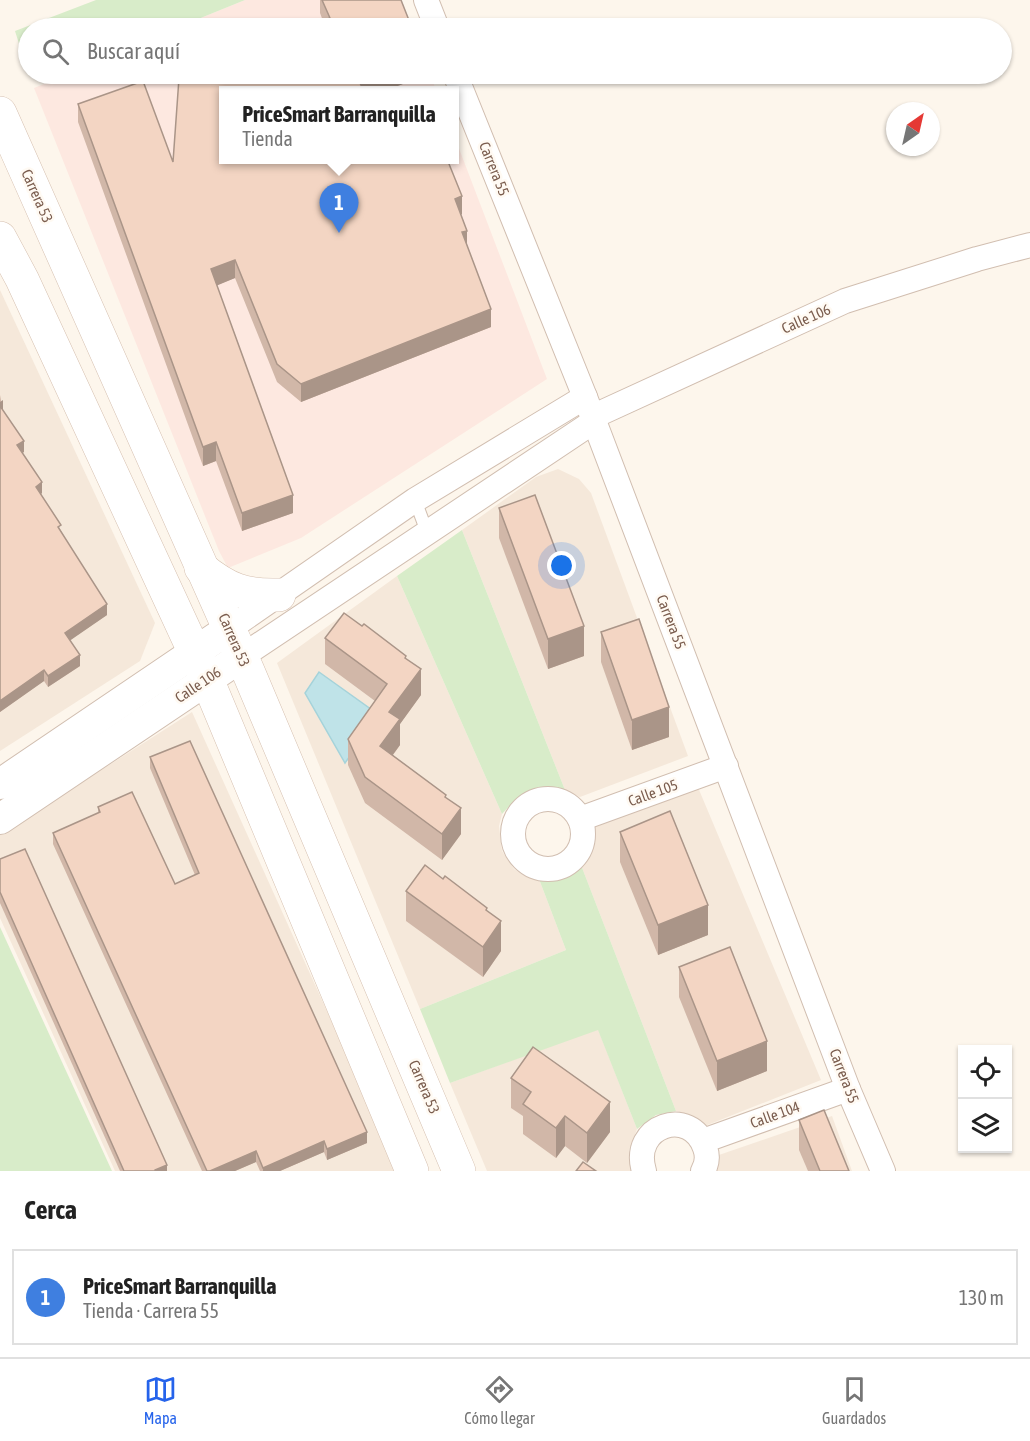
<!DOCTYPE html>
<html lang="es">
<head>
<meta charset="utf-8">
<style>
	:root { --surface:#fff; --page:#f2f2f2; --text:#222; --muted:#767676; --line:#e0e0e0; --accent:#2563eb }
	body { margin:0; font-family:"Asap Condensed",sans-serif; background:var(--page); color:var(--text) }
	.controls { position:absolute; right:18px; bottom:18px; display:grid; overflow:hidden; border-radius:0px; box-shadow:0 2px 4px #0004 }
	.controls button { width:54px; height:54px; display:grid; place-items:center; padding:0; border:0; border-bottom:2px solid var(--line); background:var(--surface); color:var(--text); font:30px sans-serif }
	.compass { position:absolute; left:886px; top:102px; width:54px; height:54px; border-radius:50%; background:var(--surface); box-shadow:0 2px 4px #0004; rotate:34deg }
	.you { position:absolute; left:562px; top:566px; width:21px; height:21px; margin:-15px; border:4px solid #fff; border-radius:50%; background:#1a73e8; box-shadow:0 0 0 9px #1a73e833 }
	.badge { display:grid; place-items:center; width:39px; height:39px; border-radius:50%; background:var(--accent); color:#fff; font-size:20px; font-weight:700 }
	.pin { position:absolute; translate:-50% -50px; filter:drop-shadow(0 2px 3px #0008) }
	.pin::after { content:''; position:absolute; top:32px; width:21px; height:18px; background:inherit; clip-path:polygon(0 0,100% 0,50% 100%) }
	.popup { position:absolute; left:219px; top:86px; width:240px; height:78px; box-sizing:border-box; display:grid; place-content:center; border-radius:0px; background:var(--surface); filter:drop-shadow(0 2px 4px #0005); font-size:20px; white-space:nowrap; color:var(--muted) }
	.popup b { font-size:22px; color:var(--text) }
	.popup::after { content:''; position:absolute; left:50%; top:100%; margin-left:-12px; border:12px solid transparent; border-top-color:var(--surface) }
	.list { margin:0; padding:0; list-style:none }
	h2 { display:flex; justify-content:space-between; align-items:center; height:78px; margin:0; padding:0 24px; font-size:26px }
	h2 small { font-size:20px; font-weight:400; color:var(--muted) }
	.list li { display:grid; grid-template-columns:39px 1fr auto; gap:18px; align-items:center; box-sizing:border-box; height:96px; margin:0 12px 12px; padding:0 12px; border:2px solid var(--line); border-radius:0px }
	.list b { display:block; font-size:22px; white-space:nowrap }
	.list p { margin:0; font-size:20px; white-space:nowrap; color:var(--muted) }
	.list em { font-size:20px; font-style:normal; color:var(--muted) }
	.icon { flex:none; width:33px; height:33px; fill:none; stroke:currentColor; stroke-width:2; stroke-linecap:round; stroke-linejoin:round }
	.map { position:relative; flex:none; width:1030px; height:1171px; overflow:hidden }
	.search { position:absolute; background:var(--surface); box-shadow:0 2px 4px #0004; left:18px; right:18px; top:18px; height:66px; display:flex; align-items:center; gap:15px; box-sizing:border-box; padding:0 21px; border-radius:33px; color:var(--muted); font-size:22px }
	.sheet { height:186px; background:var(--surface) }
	nav { display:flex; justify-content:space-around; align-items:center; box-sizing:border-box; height:84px; border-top:2px solid var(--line); background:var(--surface); font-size:16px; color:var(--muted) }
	nav a { display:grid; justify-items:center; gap:3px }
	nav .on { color:var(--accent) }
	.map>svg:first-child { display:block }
	.residential { fill:#f5e8da }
	.commercial { fill:#fde8e0 }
	.green { fill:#d8ecc9 }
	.water { fill:#bfe3e8; stroke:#a5d3da; stroke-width:1.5 }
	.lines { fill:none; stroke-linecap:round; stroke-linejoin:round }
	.service-casing { stroke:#d1beb0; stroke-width:14 }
	.minor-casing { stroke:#d1beb0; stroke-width:26 }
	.tertiary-casing { stroke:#d1beb0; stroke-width:32 }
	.secondary-casing { stroke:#d6c0b0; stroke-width:34 }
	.service { stroke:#fff; stroke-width:12 }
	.minor { stroke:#fff; stroke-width:24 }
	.tertiary { stroke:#fff; stroke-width:30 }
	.secondary { stroke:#fff; stroke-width:33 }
	.wall { fill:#d1b7a8 }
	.shaded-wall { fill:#aa9588 }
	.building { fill:#f3d5c3; stroke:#aa9588; stroke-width:1.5 }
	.labels { text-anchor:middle; stroke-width:5; stroke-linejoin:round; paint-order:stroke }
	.street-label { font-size:15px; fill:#7a5c4d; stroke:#fffaf3 }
</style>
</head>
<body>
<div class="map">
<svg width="1030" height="1171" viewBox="0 0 1030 1171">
	<rect width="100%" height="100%" fill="#fdf6ec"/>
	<g class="residential">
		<polygon points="0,290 155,623 140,661 0,751"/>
		<polygon points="558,469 579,479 591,493 688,756 580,797 565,790 462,530 536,477"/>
		<polygon points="397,576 502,814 499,826 502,851 514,869 523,875 539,879 566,950 420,1009 277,663"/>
		<polygon points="192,712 399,1171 115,1171 0,918 0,835"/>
		<polygon points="697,785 821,1080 705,1126 692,1116 676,1111 581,865 589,853 592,841 593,828"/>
		<polygon points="598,1029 637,1129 629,1151 633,1171 487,1171 450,1083"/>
		<polygon points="832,1116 852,1171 713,1171 716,1156"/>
	</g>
	<g class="commercial">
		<polygon points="245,0 401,0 412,28 176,28"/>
		<polygon points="69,74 430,74 436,90 224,91 224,160 454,160 455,138 547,379 301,538 228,568 219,551 34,88"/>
	</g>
	<g class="green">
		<polygon points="96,0 245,0 176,28 28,28 28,72 15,31"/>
		<path d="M462 530 565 790C534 781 523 791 502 814L397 576Z"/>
		<path d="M581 865 676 1111 656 1115 637 1129 598 1030 450 1083 420 1009 566 950 539 879C559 879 566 878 581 865Z"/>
		<polygon points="0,927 112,1171 0,1171"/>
	</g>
	<polygon class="water" points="319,672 379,715 345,763 305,693"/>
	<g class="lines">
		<g class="service-casing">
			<polyline id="service" points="415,500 427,532"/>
		</g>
		<g class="minor-casing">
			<g id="minor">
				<polyline points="426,0 437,28"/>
				<polyline points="455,74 585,397 848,1089 883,1171"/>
				<polyline points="592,417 845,301 977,259 1030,245"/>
				<polyline points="229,629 415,500 585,397"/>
				<polyline points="241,657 593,422"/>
				<circle cx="548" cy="834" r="35"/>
				<polyline points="580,819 726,766"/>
				<polyline points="703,1141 848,1089"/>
				<path d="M644 1171C630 1125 691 1106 705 1148 708 1156 707 1164 703 1171"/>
			</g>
		</g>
		<g class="tertiary-casing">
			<g id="tertiary">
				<polyline points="0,784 229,629"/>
				<polyline points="0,819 241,657"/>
			</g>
		</g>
		<g class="secondary-casing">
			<g id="secondary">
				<polyline points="0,113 248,671 459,1171"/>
				<polyline points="0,238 22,279 207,679 412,1171"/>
				<path d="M201 568C228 590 245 596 279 595"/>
			</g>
		</g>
		<use href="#service" class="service"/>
		<use href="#minor" class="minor"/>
		<use href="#tertiary" class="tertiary"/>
		<use href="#secondary" class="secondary"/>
	</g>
	<g class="wall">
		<polygon points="320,0 401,0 323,21 320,13"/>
		<polygon points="189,74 416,74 416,79 387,90 224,90 224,159 447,159 462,196 462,214 461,215 467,231 467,245 491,309 491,327 301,402 277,382 235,278 217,285 293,495 293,513 242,531 216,461 203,466 78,122 78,104 143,81 173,162 179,78"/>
		<polygon points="0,395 3,411 24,452 22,453 42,493 41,494 107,615 70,640 80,666 48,687 44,681 0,712"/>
		<polygon points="499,508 584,656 548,669 499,538"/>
		<polygon points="601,632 669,737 632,750 601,662"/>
		<polygon points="325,638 406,659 421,695 400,724 400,745 393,755 446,798 461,834 442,860 365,803 348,765 348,739 375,701 325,664"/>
		<polygon points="150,757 367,1143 327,1160 324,1152 280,1171 260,1171 256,1162 235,1171 202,1171 53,844 53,833 98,813 98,807 175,884 195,875 150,768"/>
		<polygon points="620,832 708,935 658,955 620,862"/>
		<polygon points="0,859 167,1171 120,1171 0,903"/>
		<polygon points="406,891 487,911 501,951 483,977 406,921"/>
		<polygon points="679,967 767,1071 717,1091 679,997"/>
		<polygon points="511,1078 610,1132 587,1163 565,1146 556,1158 523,1134 523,1116 511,1108"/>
		<polygon points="799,1120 849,1171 808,1171 799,1150"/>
	</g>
	<g class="shaded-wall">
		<polygon points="383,74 416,74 416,79 387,90 360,90 360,83"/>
		<polygon points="462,196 462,214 455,217 455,199"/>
		<polygon points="467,231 467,249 462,232"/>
		<polygon points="235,260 235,278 211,288 211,269"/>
		<polygon points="491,309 491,327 301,402 301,384"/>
		<polygon points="3,400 3,411 0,413 0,402"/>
		<polygon points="24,441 24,452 17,456 17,445"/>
		<polygon points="216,442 216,461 203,466 203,447"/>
		<polygon points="42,482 42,493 36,498 36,487"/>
		<polygon points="293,495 293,513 242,531 242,513"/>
		<polygon points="107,604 107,615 65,644 65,633"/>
		<polygon points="584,626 584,656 548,669 548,639"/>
		<polygon points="80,655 80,666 48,687 48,676"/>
		<polygon points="421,669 421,695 400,724 400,745 380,772 380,746 389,712"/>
		<polygon points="44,670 44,681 0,712 0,701"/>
		<polygon points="669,707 669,737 632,750 632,720"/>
		<polygon points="461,808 461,834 442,860 442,834"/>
		<polygon points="708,905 708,935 658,955 658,925"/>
		<polygon points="501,921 501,951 483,977 483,947"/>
		<polygon points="767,1041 767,1071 717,1091 717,1061"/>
		<polygon points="610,1102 610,1132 587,1163 587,1133"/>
		<polygon points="565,1116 565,1146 556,1158 556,1128"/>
		<polygon points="367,1132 367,1143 327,1160 327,1149"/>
		<polygon points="324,1141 324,1152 280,1171 263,1171 263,1168"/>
		<polygon points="256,1151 256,1162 235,1171 210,1171"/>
		<polygon points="167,1165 167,1171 155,1171 155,1170"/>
	</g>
	<g class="building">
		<polygon points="322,0 401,0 412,28 304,28 330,18"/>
		<polygon points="189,74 383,74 360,83 363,90 224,90 224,159 447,159 462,196 455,199 467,231 462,232 491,309 301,384 277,364 235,260 211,269 293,495 242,513 216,442 203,447 78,104 143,81 173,162 179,78"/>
		<polygon points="0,406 24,441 17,445 42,482 36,487 61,525 58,527 107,604 65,633 80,655 48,676 44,670 0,701"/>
		<polygon points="535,495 584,626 548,639 499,508"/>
		<polygon points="344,613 362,626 364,624 406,656 405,658 421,669 389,712 400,719 380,746 446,795 445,797 461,808 442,834 365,777 348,739 387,684 325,638"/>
		<polygon points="639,619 669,707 632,720 601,632"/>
		<polygon points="190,741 367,1132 327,1149 324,1141 263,1168 256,1151 210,1171 207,1171 53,833 100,812 98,807 132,792 175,884 199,873 150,757"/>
		<polygon points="670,811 708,905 658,925 620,832"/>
		<polygon points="25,849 167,1165 155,1170 155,1171 124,1171 0,892 0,859"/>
		<polygon points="425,865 443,879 445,876 487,908 486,910 501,921 483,947 406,891"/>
		<polygon points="730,947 767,1041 717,1061 679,967"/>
		<polygon points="533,1047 610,1102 587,1133 565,1116 556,1128 523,1104 531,1092 511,1078"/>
		<polygon points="824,1110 849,1171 820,1171 799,1120"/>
		<polygon points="583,1162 596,1171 576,1171"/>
	</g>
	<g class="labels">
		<g class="street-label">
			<text transform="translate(494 169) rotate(68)" y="5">Carrera 55</text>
			<text transform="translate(37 196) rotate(66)" y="5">Carrera 53</text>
			<text transform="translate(806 319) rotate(-24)" y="5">Calle 106</text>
			<text transform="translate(671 622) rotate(69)" y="5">Carrera 55</text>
			<text transform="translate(234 640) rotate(66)" y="5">Carrera 53</text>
			<text transform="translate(198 685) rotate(-34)" y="5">Calle 106</text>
			<text transform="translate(653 793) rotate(-20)" y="5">Calle 105</text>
			<text transform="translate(844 1076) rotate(69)" y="5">Carrera 55</text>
			<text transform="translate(424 1087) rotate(67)" y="5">Carrera 53</text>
			<text transform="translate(775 1115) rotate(-20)" y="5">Calle 104</text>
		</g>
	</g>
</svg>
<div class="controls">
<button><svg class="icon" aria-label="locate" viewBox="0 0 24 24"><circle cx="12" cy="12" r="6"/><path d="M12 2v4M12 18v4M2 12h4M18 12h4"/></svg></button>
<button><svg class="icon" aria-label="layers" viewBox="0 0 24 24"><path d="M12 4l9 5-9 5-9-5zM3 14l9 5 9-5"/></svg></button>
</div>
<svg class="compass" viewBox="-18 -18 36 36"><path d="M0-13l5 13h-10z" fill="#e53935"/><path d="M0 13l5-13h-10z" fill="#767676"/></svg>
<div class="you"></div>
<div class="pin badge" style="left:339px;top:233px;background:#3f7fe0">1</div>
<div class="popup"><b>PriceSmart Barranquilla</b>Tienda</div>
<div class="search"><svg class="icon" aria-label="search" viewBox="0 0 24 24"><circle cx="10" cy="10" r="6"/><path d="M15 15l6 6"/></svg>Buscar aquí</div>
</div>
<section class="sheet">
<h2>Cerca<small></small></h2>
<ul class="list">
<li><span class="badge" style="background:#3f7fe0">1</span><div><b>PriceSmart Barranquilla</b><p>Tienda · Carrera 55</p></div><em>130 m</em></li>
</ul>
</section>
<nav>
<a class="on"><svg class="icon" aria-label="map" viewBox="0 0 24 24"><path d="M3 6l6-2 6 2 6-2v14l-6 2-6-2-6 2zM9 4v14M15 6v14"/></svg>Mapa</a>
<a><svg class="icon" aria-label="directions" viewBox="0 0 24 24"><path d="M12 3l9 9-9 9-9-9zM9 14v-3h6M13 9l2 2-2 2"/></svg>Cómo llegar</a>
<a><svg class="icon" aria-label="saved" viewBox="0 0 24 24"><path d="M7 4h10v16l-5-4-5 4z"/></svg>Guardados</a>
</nav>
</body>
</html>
